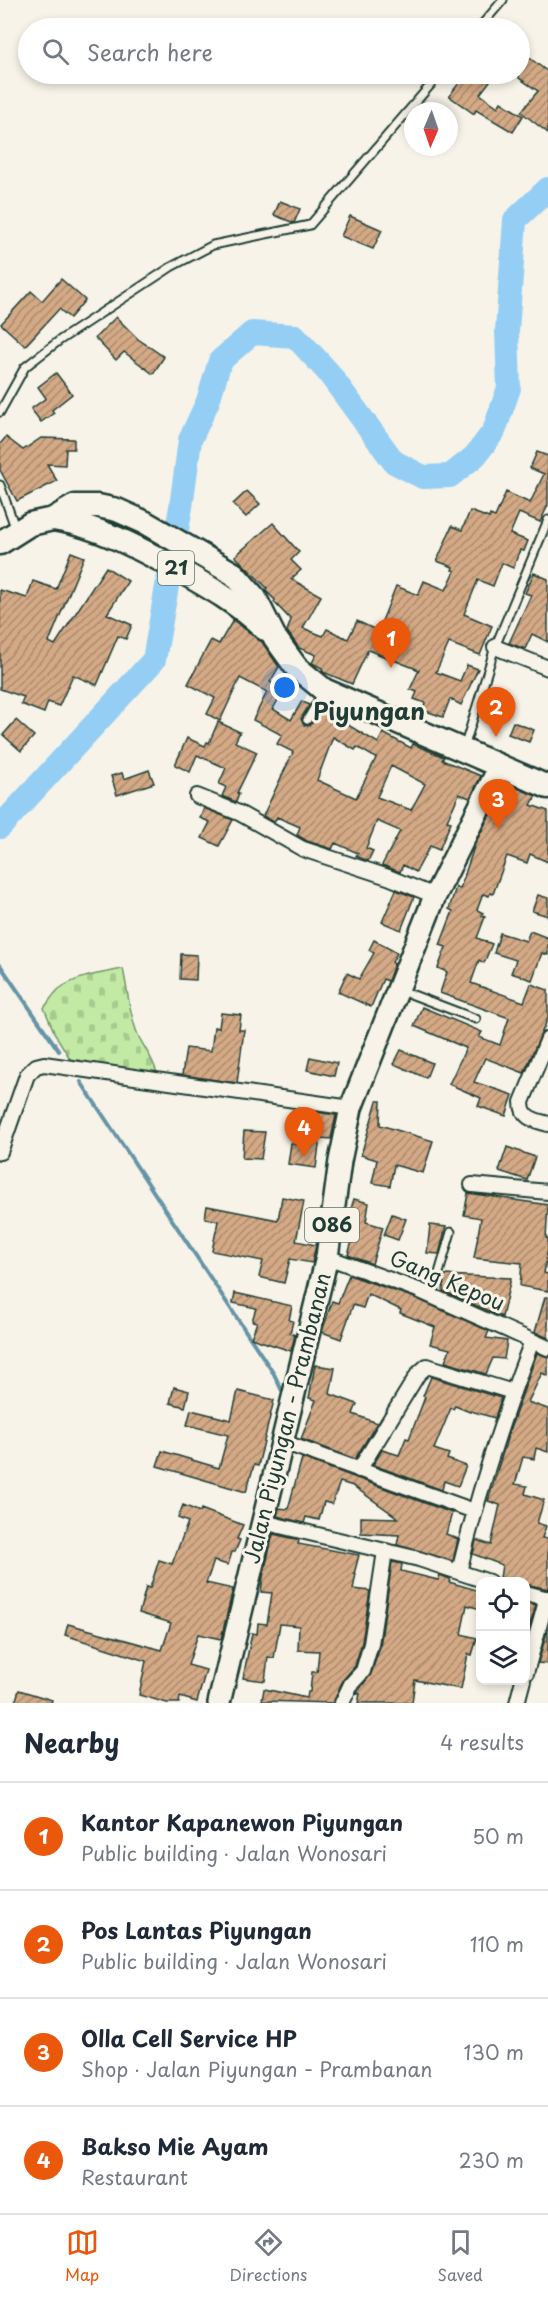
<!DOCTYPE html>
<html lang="en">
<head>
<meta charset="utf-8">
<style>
	:root { --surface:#fff; --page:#f2f2f3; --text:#1f2937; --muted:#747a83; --line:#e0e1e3; --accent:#ea580c }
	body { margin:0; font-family:"Playpen Sans",sans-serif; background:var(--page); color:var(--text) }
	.controls { position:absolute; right:18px; bottom:18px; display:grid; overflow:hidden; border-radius:12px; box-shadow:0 3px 9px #0003 }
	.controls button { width:54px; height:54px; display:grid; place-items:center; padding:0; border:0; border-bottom:2px solid var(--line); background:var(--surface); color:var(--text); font:30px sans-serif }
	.compass { position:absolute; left:404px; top:102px; width:54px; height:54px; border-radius:50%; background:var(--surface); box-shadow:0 3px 9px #0003; rotate:182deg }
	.you { position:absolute; left:285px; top:688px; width:21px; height:21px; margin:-15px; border:4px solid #fff; border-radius:50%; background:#1a73e8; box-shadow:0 0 0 9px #1a73e833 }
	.badge { display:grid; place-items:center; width:39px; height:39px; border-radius:50%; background:var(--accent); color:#fff; font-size:20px; font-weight:700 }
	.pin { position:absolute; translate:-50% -50px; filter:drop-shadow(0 2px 3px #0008) }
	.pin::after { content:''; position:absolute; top:32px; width:21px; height:18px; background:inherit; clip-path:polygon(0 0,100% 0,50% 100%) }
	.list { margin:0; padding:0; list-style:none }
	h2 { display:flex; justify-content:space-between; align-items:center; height:78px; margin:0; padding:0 24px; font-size:26px }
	h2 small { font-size:20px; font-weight:400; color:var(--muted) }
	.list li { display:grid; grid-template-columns:39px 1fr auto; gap:18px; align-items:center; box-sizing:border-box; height:108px; padding:0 24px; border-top:2px solid var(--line) }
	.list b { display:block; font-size:22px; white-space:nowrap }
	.list p { margin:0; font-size:20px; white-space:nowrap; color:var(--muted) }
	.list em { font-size:20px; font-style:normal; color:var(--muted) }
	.icon { flex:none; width:33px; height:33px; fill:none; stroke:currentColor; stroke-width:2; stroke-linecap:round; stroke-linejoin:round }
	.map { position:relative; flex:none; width:548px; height:1703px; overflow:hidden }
	.search { position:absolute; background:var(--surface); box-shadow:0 3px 9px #0003; left:18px; right:18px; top:18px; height:66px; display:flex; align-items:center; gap:15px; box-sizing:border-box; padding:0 21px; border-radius:33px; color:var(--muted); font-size:22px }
	.sheet { height:510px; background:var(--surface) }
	nav { display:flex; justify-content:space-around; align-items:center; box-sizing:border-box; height:84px; border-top:2px solid var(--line); background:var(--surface); font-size:16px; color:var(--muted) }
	nav a { display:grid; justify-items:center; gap:3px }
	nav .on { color:var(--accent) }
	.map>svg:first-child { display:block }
	.cemetery { fill:url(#cemetery-stones); stroke:#71946c; stroke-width:1.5 }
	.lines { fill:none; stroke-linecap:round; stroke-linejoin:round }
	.stream { stroke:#6594a7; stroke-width:4 }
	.river { stroke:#94cef4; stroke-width:24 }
	.building { fill:url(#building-hatch); stroke:#1f3d34; stroke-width:1.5; fill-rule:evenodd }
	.service-casing { stroke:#1f3d34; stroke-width:11 }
	.minor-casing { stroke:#1f3d34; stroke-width:18 }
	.primary-casing { stroke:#1f3d34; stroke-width:26 }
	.trunk-casing { stroke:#1f3d34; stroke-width:27 }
	.service { stroke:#f7f3e8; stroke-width:7 }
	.minor { stroke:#f7f3e8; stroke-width:14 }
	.primary { stroke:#f7f3e8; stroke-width:21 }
	.trunk { stroke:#f7f3e8; stroke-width:22 }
	.labels { text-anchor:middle; stroke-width:6; stroke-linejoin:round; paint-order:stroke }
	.shield { fill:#f7f3e8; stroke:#60746a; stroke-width:1.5 }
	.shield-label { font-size:20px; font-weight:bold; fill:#1f3d34 }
	.street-label { font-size:21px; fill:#1f3d34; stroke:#f7f3e8 }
	.quarter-label { font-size:24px; font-weight:bold; fill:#1f3d34; stroke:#f7f3e8 }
</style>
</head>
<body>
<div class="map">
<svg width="548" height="1703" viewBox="0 0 548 1703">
	<defs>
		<pattern id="cemetery-stones" width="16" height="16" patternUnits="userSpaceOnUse" patternTransform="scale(1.5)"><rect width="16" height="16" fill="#c3eaa5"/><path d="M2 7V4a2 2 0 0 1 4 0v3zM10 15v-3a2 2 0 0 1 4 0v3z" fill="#a7ca8f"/></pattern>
		<pattern id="building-hatch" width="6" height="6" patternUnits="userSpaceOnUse" patternTransform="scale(1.5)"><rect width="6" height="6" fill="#d4a986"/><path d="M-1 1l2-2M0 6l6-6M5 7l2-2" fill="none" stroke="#ab8b6e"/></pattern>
	</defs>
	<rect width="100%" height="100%" fill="#f7f3e8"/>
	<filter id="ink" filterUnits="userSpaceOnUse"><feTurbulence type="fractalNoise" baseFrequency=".0167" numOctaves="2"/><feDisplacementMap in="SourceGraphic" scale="12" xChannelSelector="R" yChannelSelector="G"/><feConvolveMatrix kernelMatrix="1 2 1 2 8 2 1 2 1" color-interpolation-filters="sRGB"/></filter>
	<g filter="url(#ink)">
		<path class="cemetery" d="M123 969C128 991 129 1014 138 1035 144 1048 153 1058 157 1073L72 1062 55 1034 44 1008C49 1002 53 994 59 989 76 976 103 973 123 969Z"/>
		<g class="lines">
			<g class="stream">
				<polyline points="0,965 59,1051"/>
				<polyline points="81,1082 274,1374 282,1391"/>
			</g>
			<polyline class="river" points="0,827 154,660 181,507 190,440 208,401 220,361 252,333 295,336 328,372 394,462 423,477 450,476 475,456 494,431 509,388 507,331 515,220 548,189"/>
		</g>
		<g class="building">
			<polygon points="527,56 548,72 548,133 521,112 538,91 519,78 519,66"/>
			<polygon points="466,74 479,74 490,81 480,94 498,107 501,102 523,116 513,132 476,110 474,114 449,96"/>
			<polygon points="280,201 300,209 294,223 274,215"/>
			<polygon points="350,216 382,230 373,249 341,236"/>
			<polygon points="61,279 85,300 70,318 59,309 25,346 1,324 31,291 42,301"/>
			<polygon points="116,317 138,339 164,357 153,374 124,352 116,360 95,338"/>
			<polygon points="56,373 72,394 52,410 54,413 41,422 31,409 46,398 38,387"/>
			<polygon points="6,437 23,450 41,438 74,439 74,449 66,449 65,465 47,464 57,481 17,501 0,470 0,444"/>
			<polygon points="537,452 548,456 548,505 540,522 519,513 510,534 528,541 524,551 520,550 513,568 502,563 493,586 478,580 464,614 492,626 480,655 449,643 436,672 460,681 467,665 478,669 461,705 450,699 443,717 423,710 425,703 414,699 417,692 410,689 419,670 368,650 352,684 323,672 322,668 312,663 316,655 299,648 287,631 291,620 274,602 275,600 265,590 267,588 235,556 273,523 299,552 291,560 301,570 291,579 321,596 303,628 323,636 327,629 348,639 357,621 378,631 396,586 418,595 424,581 446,590 455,571 452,570 453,567 437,561 452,526 462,530 470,511 489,518 490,515 495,517 506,492 530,503 544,474 530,468"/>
			<polygon points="247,491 260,504 246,517 233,504"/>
			<polygon points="71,552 84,557 49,642 55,645 106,567 128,581 107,614 132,625 126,639 118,636 97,685 73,675 59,706 48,702 44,713 21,704 24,697 0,689 0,590 27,598 33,581 56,589"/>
			<polygon points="534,573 548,579 548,642 532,634 525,649 509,643 531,595 525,593"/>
			<path d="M233 620 262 642 279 667 270 682 284 689 273 709 291 720 302 701 309 705 301 719 304 725 308 726 312 723 321 706 344 719 343 722 378 743 383 733 411 748 413 744 444 757 442 760 481 776 470 798 459 794 447 821 451 822 439 850 430 846 416 872 403 865 400 872 382 865 400 831 377 821 366 848 373 851 368 861 356 856 358 853 335 843 332 849 307 841 297 835 300 827 277 817 274 822 263 816 293 752 277 744 282 735 253 720 267 692 240 678 220 721 207 714 215 698 188 684 211 640 219 644ZM333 737 355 750 357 747 376 758 356 798 317 780ZM391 766 425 784 411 810 377 797Z"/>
			<polygon points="16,720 34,736 21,751 3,735"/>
			<polygon points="218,722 240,732 235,742 257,752 237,793 239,794 236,802 222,796 226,787 219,784 226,768 197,755 190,772 175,765 187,738 205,746 207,742 209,743"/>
			<polygon points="513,722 534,730 529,742 508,734"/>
			<polygon points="149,770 154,783 117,795 111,776 122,773 124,779"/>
			<polygon points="506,783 536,796 531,805 548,811 548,862 530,854 527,863 507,856 493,894 490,893 489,896 483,894 477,910 483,913 482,916 485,917 477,938 492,944 484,963 479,960 471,983 524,1002 531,984 548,990 548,1018 524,1073 485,1058 474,1082 513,1095 506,1116 478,1106 481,1098 449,1084 466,1048 414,1026 422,1007 482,1032 479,1037 500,1045 509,1018 440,993 447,972 438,968 446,947 440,945 453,911 449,909 456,887 460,889 475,844"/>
			<polygon points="204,808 233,820 219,846 202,838 210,822 200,818"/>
			<polygon points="396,890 414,897 401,930 382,922"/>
			<polygon points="538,895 548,898 548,916 532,911"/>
			<polygon points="530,931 548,938 548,955 542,953 532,980 511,973 516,960 494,953 500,933 526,941"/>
			<polygon points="374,940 397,953 392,962 394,964 388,981 383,979 371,1007 338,992 347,973 359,979 374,953 369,950"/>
			<polygon points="181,954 197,955 196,980 180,979"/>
			<polygon points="221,1013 241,1015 239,1030 244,1030 237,1083 182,1075 186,1048 211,1051 214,1027 219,1028"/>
			<polygon points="401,1050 432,1063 426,1078 394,1064"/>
			<polygon points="310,1057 337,1063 334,1076 307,1070"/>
			<polygon points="377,1101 381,1101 380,1125 433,1141 423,1173 394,1165 390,1186 372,1183 377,1160 361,1155"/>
			<polygon points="302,1110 336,1115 331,1139 320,1138 316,1168 288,1164 291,1143 297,1144"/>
			<polygon points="244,1131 265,1132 261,1159 242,1158"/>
			<polygon points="507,1147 535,1157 527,1180 499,1171"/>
			<polygon points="468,1193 548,1205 546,1238 548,1238 548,1248 544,1273 548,1274 548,1291 520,1286 522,1263 474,1258 481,1218 464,1215"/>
			<polygon points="282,1197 304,1201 296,1241 316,1245 312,1263 290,1259 284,1283 259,1277 263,1261 212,1251 218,1221 205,1218 207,1206 278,1220"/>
			<polygon points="354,1199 369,1203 366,1222 383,1227 372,1264 348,1255 355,1231 345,1228"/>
			<polygon points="392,1214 406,1219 398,1240 384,1235"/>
			<polygon points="430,1225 446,1227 439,1254 427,1253"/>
			<polygon points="349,1275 415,1298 489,1331 486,1338 507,1341 504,1359 493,1358 486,1374 445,1362 450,1349 430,1344 435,1327 400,1313 401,1310 368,1294 363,1308 353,1305 341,1339 322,1332 332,1301 338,1303"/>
			<polygon points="444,1275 511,1278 502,1317 443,1291"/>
			<polygon points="235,1293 292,1306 289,1320 293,1321 290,1333 295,1335 291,1351 251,1338 257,1322 252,1321 256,1308 233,1303"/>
			<polygon points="545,1297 548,1297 548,1338 535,1332"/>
			<polygon points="537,1353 548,1357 548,1376 542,1373 528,1402 548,1409 548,1452 536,1448 534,1459 523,1457 515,1484 527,1486 525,1494 544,1500 537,1523 546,1526 542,1538 548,1539 548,1589 525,1584 525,1581 500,1578 502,1565 473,1554 476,1540 491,1545 500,1505 488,1501 510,1429"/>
			<polygon points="315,1365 335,1368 330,1394 357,1404 353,1414 377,1423 355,1459 301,1439 316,1400 309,1398"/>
			<polygon points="431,1377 501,1398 495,1418 471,1411 470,1412 455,1406 453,1409 451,1408 434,1449 449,1454 447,1459 466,1466 458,1486 444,1481 442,1490 373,1465 382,1450 399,1455 406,1438 409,1439 425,1397 423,1396"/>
			<polygon points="174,1387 189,1391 185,1407 170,1403"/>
			<polygon points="238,1391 274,1400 258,1466 254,1465 246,1492 157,1466 162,1451 219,1468 228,1435 187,1425 191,1410 231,1420"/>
			<polygon points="302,1458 452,1513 446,1534 458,1539 453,1561 397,1545 399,1535 361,1533 361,1517 398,1518 353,1486 340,1482 332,1504 324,1502 319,1520 306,1517 304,1523 277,1516 279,1508 288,1509"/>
			<polygon points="183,1505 200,1512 201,1509 243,1525 237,1539 240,1540 235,1552 232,1552 228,1565 214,1561 206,1583 233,1589 221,1639 198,1634 188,1665 206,1670 197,1702 180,1697 179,1703 167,1703 139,1695 146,1661 65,1635 68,1624 162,1650 171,1623 139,1613 146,1587 150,1588 159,1560 172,1564 188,1522 178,1518"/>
			<polygon points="273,1534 299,1540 298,1544 359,1555 354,1574 356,1574 353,1589 370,1591 362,1642 355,1666 343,1680 333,1703 262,1701 264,1689 307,1698 308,1692 310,1692 312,1672 317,1672 319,1651 298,1650 299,1626 280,1624 274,1658 268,1657 265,1681 243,1678 252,1633 257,1634 258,1623 267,1624 272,1593 261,1592 263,1577"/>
			<polygon points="392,1562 402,1564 401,1571 438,1580 440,1575 450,1579 449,1582 480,1591 480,1609 467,1605 461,1634 477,1638 472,1655 468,1654 461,1689 415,1680 412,1703 358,1703 360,1694 356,1694 371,1674 380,1647"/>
			<polygon points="525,1602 536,1605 525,1641"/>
			<polygon points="548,1628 548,1664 538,1663"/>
			<polygon points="19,1690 52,1700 51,1703 15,1703"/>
		</g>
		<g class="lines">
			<g class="service-casing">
				<g id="service">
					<polyline points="479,28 503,0"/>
					<polyline points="0,412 25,367 60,340 171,267 213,245 310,225 440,74"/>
					<polyline points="0,485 16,530"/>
					<polyline points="307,720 323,692"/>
					<polyline points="464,748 495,647 548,520"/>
					<polyline points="400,990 476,1019"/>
					<polyline points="432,1297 451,1232"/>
				</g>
			</g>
			<g class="minor-casing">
				<g id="minor">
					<polyline points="495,647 548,668"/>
					<polyline points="197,796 239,813 303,849 388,877 435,896"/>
					<path d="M548 1039 522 1102C522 1119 535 1120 548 1124"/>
					<polyline points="0,1152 27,1075 36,1066 44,1064 351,1108"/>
					<polyline points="472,1185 548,1192"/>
					<polyline points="327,1257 418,1290 548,1348"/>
					<polyline points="283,1442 474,1511"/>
					<polyline points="359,1470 418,1374 427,1366 513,1392"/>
					<polyline points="263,1522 419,1559 489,1582"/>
					<path d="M459 1572C478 1493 503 1416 532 1341"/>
					<polyline points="526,1593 548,1599"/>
					<polyline points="526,1673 547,1598"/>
					<polyline points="342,1703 351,1684 363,1671 371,1644 385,1551"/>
					<polyline points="517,1703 523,1680"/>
				</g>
			</g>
			<g class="primary-casing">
				<polyline id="primary" points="219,1703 327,1257 340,1161 351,1108 435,896 500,766"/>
			</g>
			<g class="trunk-casing">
				<g id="trunk">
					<path d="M53 519C98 526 137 547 177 569 209 587 239 604 265 629"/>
					<polyline points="0,543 30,524 53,519 75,506 98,506 117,510 144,522 234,574 255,598 275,638 296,667 324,690 548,787"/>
				</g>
			</g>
			<use href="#service" class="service"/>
			<use href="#minor" class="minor"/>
			<use href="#primary" class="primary"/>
			<use href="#trunk" class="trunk"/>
		</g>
	</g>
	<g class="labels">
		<g class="shield">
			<rect x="158" y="551" width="36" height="34" rx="4.5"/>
			<rect x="305" y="1208" width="54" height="34" rx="4.5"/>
		</g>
		<g class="shield-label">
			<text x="176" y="575">21</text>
			<text x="332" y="1232">086</text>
		</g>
		<g class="street-label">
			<text transform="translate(447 1281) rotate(23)" y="7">Gang Kepou</text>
			<text transform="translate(288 1418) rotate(-76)" y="7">Jalan Piyungan - Prambanan</text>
		</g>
		<g class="quarter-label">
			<text x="369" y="720">Piyungan</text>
		</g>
	</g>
</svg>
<div class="controls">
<button><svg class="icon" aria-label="locate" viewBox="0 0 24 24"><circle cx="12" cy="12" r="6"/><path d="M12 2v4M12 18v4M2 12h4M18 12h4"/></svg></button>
<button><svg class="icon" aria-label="layers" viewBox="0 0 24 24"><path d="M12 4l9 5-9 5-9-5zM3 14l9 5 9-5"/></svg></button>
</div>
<svg class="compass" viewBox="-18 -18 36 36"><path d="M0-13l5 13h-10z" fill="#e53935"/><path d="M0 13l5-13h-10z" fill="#747a83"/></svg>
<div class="you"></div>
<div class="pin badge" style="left:391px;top:668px">1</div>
<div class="pin badge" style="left:496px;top:737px">2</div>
<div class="pin badge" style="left:498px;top:829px">3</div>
<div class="pin badge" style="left:304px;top:1157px">4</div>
<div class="search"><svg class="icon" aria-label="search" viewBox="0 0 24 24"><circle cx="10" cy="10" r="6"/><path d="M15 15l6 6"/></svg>Search here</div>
</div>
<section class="sheet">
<h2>Nearby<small>4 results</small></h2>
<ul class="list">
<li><span class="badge">1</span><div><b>Kantor Kapanewon Piyungan</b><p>Public building · Jalan Wonosari</p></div><em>50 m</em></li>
<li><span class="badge">2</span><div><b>Pos Lantas Piyungan</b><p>Public building · Jalan Wonosari</p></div><em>110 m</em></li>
<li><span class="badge">3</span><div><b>Olla Cell Service HP</b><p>Shop · Jalan Piyungan - Prambanan</p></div><em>130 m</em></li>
<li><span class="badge">4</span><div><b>Bakso Mie Ayam</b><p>Restaurant</p></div><em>230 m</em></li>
</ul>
</section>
<nav>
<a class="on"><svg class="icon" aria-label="map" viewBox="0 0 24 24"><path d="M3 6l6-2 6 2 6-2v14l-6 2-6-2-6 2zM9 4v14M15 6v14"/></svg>Map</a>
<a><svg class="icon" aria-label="directions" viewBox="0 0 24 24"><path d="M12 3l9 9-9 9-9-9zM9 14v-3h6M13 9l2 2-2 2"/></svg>Directions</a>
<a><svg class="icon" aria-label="saved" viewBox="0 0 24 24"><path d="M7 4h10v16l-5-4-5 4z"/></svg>Saved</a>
</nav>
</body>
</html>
